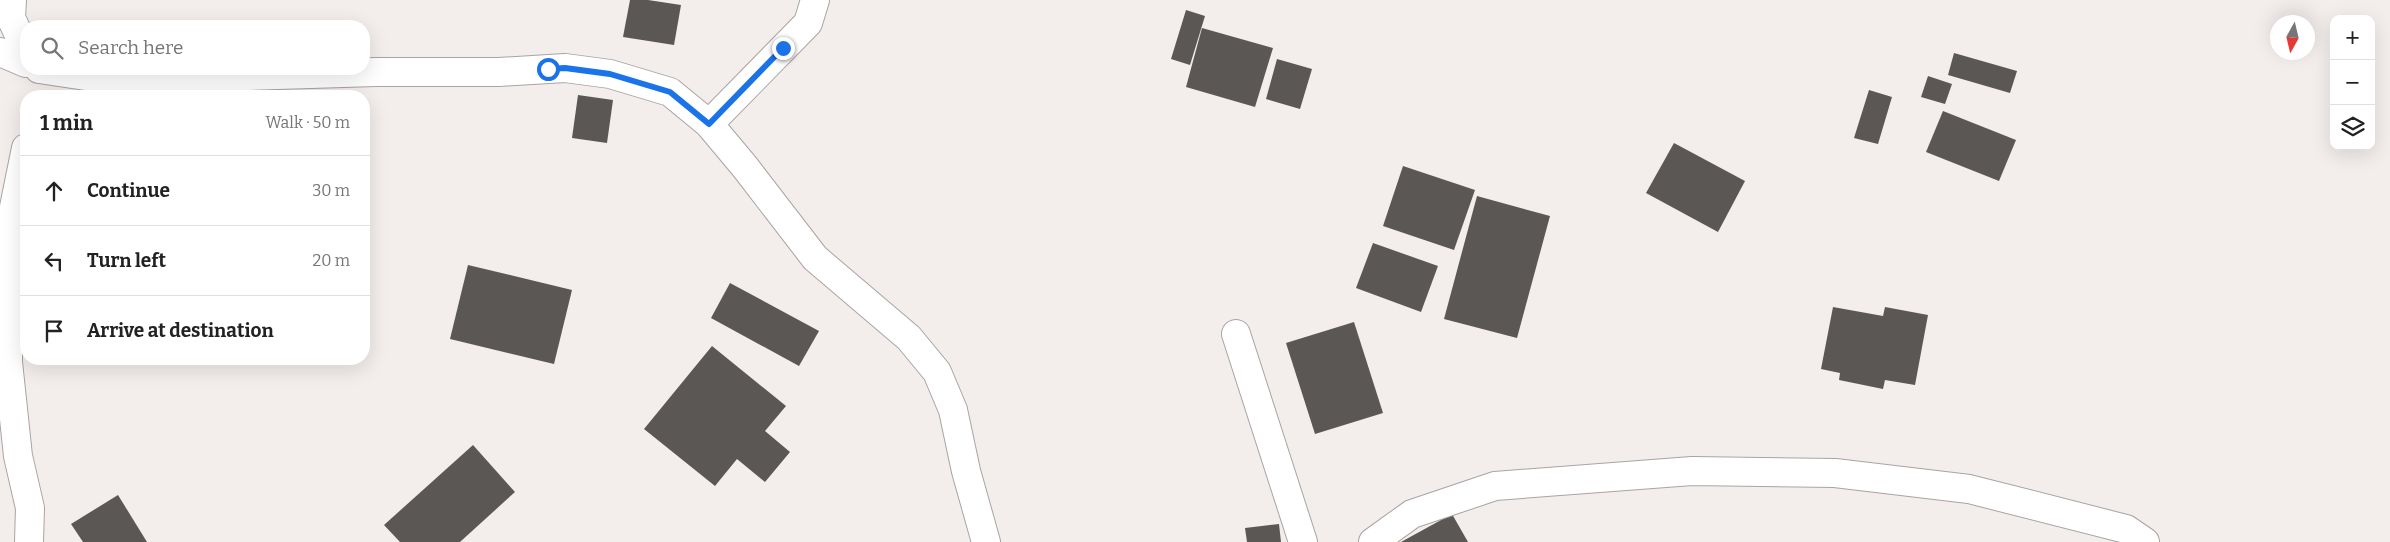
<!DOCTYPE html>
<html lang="en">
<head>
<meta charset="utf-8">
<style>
	:root { --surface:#fff; --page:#f2f2f2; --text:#222; --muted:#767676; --line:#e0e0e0 }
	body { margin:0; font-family:Bitter,serif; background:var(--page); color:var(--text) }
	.controls { position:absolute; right:15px; top:15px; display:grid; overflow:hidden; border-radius:10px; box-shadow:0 5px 20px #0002 }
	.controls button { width:45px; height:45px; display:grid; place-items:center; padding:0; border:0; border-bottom:1px solid var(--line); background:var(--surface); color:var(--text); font:25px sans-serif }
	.compass { position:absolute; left:2270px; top:15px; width:45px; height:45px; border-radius:50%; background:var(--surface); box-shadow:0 5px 20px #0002; rotate:188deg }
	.stop { position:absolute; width:15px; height:15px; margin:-11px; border:4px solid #1a73e8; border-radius:50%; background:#fff }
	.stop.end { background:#1a73e8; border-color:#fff; box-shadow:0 1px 5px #0008 }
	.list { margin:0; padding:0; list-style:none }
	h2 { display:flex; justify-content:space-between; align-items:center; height:65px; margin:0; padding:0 20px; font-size:21px }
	h2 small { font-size:16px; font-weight:400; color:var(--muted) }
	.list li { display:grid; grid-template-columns:32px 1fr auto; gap:15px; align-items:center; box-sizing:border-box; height:70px; padding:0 20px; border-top:1px solid var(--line) }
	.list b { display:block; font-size:19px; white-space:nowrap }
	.list em { font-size:16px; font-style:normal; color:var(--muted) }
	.icon { flex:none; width:28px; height:28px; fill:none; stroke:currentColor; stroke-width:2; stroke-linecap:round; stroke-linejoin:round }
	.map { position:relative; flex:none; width:2390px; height:542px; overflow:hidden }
	.search { position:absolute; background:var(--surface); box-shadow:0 5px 20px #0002; left:20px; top:20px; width:350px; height:55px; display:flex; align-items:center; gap:12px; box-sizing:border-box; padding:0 18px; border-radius:20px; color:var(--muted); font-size:19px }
	.panel { position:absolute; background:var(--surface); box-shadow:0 5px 20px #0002; left:20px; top:90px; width:350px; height:275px; border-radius:20px }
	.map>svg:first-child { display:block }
	.building { fill:#5b5755 }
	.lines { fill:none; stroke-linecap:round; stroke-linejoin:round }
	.minor-casing { stroke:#a9a4a2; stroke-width:30 }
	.minor { stroke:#fff; stroke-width:28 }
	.route { stroke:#1a73e8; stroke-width:6 }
</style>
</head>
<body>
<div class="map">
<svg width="2390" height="542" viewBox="0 0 2390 542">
	<rect width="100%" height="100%" fill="#f3eeec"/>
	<g class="building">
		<polygon points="630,0 648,0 681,5 674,45 623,37"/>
		<polygon points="1186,10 1205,16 1190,65 1171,59"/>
		<polygon points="1202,28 1273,48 1255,107 1186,87"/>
		<polygon points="1954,53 2017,71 2010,93 1948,75"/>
		<polygon points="1277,59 1312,69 1300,109 1266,99"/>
		<polygon points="1928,76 1952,84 1945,104 1921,97"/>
		<polygon points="1869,90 1892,97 1878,144 1854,138"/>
		<polygon points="578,95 613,100 607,143 572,138"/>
		<polygon points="1943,111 2016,140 1999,181 1926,152"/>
		<polygon points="1674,143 1745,181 1718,232 1646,193"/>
		<polygon points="1403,166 1475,190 1454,250 1383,226"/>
		<polygon points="1477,196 1550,216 1517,338 1444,319"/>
		<polygon points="1373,243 1438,266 1421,312 1356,288"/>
		<polygon points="468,265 572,290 554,364 450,339"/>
		<polygon points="730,283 819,331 799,366 711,318"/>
		<polygon points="1833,307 1883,316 1885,307 1928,315 1915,385 1885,380 1883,389 1839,380 1840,373 1821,369"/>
		<polygon points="1354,322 1383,413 1315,434 1286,343"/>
		<polygon points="712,346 786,406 765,431 790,452 765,482 737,459 715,486 644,429"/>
		<polygon points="473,445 515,492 460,542 400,542 384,525"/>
		<polygon points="118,495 147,542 83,542 71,524"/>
		<polygon points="1452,514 1468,542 1401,542"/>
		<polygon points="1279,524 1281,542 1247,542 1245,528"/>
	</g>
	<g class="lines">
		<g class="minor-casing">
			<g id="minor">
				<polyline points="12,0 11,18 26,50"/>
				<polyline points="0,52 26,63"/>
				<polyline points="39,69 112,80 376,72 499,72 565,68 610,74 670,92 709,124 745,167 815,258 909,338 937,372 953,410 966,471 986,542"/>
				<polyline points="709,124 808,23 815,0"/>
				<polyline points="26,148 12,217 8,279 8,362 18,456 30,508 29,542"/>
				<polyline points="1236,334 1303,542"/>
				<polyline points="1373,542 1412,514 1495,486 1692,471 1835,473 1969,489 2126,529 2145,542"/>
			</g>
		</g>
		<use href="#minor" class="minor"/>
	</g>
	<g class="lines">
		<polyline class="route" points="548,69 565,68 610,74 670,92 709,124 783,48"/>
	</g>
</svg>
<div class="controls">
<button>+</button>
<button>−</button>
<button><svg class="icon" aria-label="layers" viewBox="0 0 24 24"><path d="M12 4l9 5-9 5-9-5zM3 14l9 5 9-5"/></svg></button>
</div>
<svg class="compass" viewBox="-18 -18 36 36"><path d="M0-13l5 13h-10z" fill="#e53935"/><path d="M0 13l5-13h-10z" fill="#767676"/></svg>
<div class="stop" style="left:548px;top:69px"></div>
<div class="stop end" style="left:783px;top:48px"></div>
<div class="search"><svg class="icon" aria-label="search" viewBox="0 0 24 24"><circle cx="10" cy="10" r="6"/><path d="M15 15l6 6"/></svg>Search here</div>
<section class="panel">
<h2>1 min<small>Walk · 50 m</small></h2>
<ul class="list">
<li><svg class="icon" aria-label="ahead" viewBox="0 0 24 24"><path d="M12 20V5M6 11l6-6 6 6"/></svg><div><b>Continue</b></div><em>30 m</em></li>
<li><svg class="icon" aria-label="left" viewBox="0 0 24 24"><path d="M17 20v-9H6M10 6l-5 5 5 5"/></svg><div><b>Turn left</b></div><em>20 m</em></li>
<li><svg class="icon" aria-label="arrive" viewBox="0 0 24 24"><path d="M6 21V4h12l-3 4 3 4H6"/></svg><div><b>Arrive at destination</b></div></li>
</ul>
</section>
</div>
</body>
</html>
